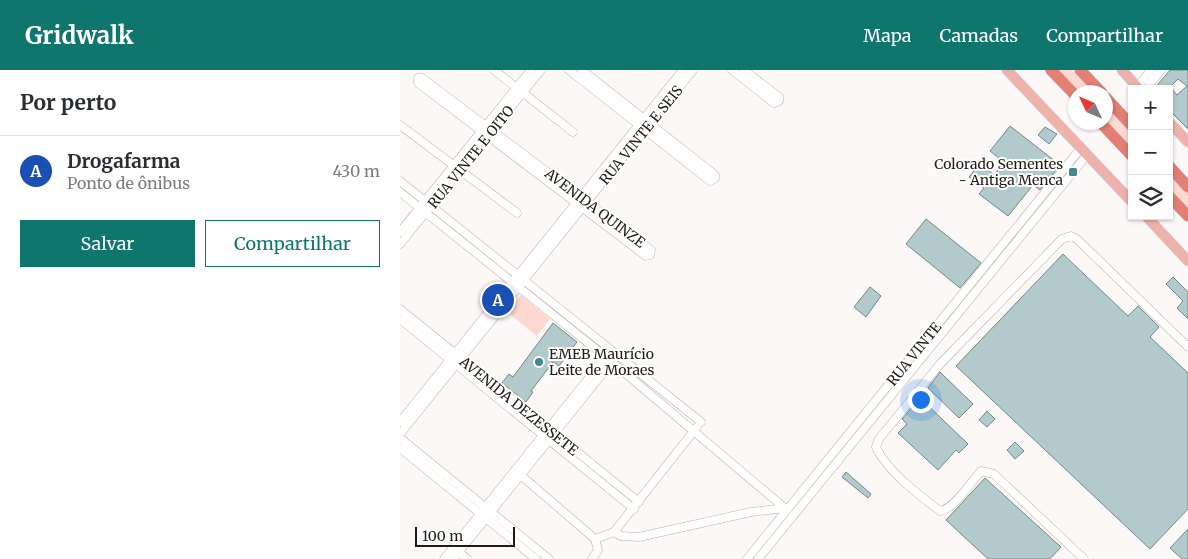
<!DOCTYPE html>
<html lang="pt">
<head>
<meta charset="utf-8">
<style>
	:root { --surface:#fff; --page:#f7f7f7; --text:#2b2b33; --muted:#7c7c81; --line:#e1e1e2; --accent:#0f766e }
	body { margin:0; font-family:Merriweather,serif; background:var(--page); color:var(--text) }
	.controls { position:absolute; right:15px; top:15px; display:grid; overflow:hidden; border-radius:0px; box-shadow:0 1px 4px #0004 }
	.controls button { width:45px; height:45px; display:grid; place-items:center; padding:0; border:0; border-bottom:1px solid var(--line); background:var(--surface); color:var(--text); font:25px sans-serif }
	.compass { position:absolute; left:668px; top:15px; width:45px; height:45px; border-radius:50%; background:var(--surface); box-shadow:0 1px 4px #0004; rotate:314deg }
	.scale { position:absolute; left:15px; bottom:12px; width:100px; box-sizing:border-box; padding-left:5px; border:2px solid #211a19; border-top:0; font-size:14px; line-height:18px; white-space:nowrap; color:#211a19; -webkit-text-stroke:4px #fff; paint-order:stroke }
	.you { position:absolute; left:520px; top:329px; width:18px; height:18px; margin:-12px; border:4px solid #fff; border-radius:50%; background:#1a73e8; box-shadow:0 0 0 8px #1a73e833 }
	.badge { display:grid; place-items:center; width:32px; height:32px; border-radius:50%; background:var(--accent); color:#fff; font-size:16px; font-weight:700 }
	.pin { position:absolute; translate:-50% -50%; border:2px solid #fff; box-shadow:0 1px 5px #0006 }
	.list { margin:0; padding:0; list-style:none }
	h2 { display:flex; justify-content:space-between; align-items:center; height:65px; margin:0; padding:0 20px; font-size:21px }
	h2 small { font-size:16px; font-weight:400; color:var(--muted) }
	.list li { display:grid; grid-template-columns:32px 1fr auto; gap:15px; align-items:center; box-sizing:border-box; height:70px; padding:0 20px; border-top:1px solid var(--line) }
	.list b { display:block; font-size:19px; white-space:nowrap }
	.list p { margin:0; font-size:16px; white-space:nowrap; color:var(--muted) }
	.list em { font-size:16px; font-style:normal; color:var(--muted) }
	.actions { display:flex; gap:10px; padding:15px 20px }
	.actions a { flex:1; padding:11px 0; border:1px solid var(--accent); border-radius:0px; text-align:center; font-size:18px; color:var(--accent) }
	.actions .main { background:var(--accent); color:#fff }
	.icon { flex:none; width:28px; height:28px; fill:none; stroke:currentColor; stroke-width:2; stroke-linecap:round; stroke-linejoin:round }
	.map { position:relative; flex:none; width:788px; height:489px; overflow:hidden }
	header { display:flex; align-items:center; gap:30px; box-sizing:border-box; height:70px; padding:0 25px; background:var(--accent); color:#fff }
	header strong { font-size:24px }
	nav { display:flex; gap:28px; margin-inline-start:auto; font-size:18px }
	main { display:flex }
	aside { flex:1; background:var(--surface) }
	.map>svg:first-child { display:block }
	.green { fill:#ffd8d2 }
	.building { fill:#b3cacc; stroke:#73888a; fill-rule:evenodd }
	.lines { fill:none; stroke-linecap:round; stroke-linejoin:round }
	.minor-casing { stroke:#c0aba8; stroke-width:9 }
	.major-casing { stroke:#d7d6d6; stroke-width:11 }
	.highway-casing { stroke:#d7d6d6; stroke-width:12 }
	.minor { stroke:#fff; stroke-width:8 }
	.major { stroke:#eeb2ac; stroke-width:10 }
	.highway { stroke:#e37f74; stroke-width:11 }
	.poi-dot { fill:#428990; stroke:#fff; stroke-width:2 }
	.labels { text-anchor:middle; stroke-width:4; stroke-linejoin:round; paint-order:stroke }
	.street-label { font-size:14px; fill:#211a19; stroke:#fff }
	.poi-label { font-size:14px; fill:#211a19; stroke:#fff; text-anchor:end }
</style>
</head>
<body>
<header>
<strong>Gridwalk</strong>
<nav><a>Mapa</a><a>Camadas</a><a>Compartilhar</a></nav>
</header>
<main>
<aside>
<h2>Por perto<small></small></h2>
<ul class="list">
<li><span class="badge" style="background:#1a4fb4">A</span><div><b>Drogafarma</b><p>Ponto de ônibus</p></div><em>430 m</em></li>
</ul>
<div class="actions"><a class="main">Salvar</a><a>Compartilhar</a></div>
</aside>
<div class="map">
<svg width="788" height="489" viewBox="0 0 788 489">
	<rect width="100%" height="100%" fill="#fcf8f7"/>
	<g class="green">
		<polygon points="657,0 672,0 693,22 678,22"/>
		<polygon points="706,36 732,64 732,80 706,52"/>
		<polygon points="769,105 788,123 788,141 769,121"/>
		<polygon points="121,225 150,249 137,266 107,242"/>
	</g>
	<g class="building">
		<path d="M770 0H788V59L769 40V19H754ZM778 9 787 16 777 25 770 17Z"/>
		<polygon points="610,56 660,95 640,120 633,115 608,146 579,124 584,118 569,107 580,93 594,105 604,92 590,81"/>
		<polygon points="645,57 657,64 649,74 638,65"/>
		<polygon points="526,149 581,193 560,218 506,174"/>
		<polygon points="663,184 728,246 738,236 759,257 750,267 788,303 788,439 750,479 556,296"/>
		<polygon points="773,207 788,222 788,249 777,238 783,231 766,214"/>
		<polygon points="470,217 481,226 466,247 454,237"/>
		<polygon points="153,253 177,272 159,296 153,292 131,321 133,322 126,332 102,313 109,304 113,307"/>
		<polygon points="540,302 573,334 559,348 528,318"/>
		<polygon points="520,328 568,374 559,383 556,380 538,400 498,363 507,354 502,349"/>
		<polygon points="587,341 595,349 587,357 579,350"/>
		<polygon points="615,372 624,381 615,389 607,380"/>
		<polygon points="446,402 471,424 468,428 442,407"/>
		<polygon points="585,408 661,477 650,489 588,489 546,450"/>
		<polygon points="788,459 788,489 782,489 770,478"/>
	</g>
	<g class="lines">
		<g class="minor-casing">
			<g id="minor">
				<polyline points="94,0 173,62"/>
				<polyline points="169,0 310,111 315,108 315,105 182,0"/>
				<polyline points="332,0 374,33 379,31 379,27 344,0"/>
				<polygon points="18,8 22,8 251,180 250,185 246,186 18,13"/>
				<polyline points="737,17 751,0"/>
				<polyline points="746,19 761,0"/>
				<polyline points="0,55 117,143"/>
				<polyline points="0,111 301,352"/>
				<polyline points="0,122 212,292 387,440"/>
				<polyline points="0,162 131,0"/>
				<polyline points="0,174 141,0"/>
				<polyline points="0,239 239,432"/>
				<polyline points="0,249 234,439"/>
				<polyline points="0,352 283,0"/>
				<polyline points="0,364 293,0"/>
				<polyline points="0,368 149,489"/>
				<polyline points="0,378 136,489"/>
				<polyline points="117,402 195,469 198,480 192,489"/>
				<polyline points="214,462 221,466 239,467 351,442 385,438"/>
				<polyline points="195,469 214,462 297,357"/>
				<polyline points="59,482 67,489"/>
				<polyline points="44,489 208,284"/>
				<polyline points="53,489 215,288"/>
				<polyline points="347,489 681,78"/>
				<polyline points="358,489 687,85"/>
				<path d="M684 489 594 404 581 401C572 411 553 440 540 441 520 426 486 400 476 377L479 369 540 294 662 169 671 166 677 169 788 277"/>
			</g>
		</g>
		<g class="major-casing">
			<g id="major">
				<polyline points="607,0 732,132"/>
				<polyline points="722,0 739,19"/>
				<polyline points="769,52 788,72"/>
				<polyline points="746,146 788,191"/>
			</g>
		</g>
		<g class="highway-casing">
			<g id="highway">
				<polyline points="651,0 676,26"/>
				<polyline points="680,0 701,22"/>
				<polyline points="706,28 732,56"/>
				<polyline points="700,52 732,86"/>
				<polyline points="769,96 788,117"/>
				<polyline points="769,126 788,146"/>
			</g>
		</g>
		<use href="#minor" class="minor"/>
		<use href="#major" class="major"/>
		<use href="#highway" class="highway"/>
	</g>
	<g class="poi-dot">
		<rect x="668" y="97" width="10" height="10" rx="2.5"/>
		<circle cx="139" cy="292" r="5"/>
	</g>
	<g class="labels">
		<g class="street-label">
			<text transform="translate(241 65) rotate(-51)" y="5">RUA VINTE E SEIS</text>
			<text transform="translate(71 87) rotate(-51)" y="5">RUA VINTE E OITO</text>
			<text transform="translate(195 138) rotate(37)" y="5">AVENIDA QUINZE</text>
			<text transform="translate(514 284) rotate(-51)" y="5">RUA VINTE</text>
			<text transform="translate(119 336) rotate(39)" y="5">AVENIDA DEZESSETE</text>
		</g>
		<g class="poi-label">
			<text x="663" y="99">Colorado Sementes<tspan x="663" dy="16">- Antiga Menca</tspan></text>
			<text x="149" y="289" text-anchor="start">EMEB Maurício<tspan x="149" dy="16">Leite de Moraes</tspan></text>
		</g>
	</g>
</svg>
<div class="controls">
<button>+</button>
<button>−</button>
<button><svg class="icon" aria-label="layers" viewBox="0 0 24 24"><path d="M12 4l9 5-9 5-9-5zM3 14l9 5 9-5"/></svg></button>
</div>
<svg class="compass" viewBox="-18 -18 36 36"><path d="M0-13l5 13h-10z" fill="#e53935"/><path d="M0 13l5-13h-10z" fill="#7c7c81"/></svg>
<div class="scale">100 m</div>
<div class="you"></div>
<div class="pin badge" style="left:98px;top:230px;background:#1a4fb4">A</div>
</div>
</main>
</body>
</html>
